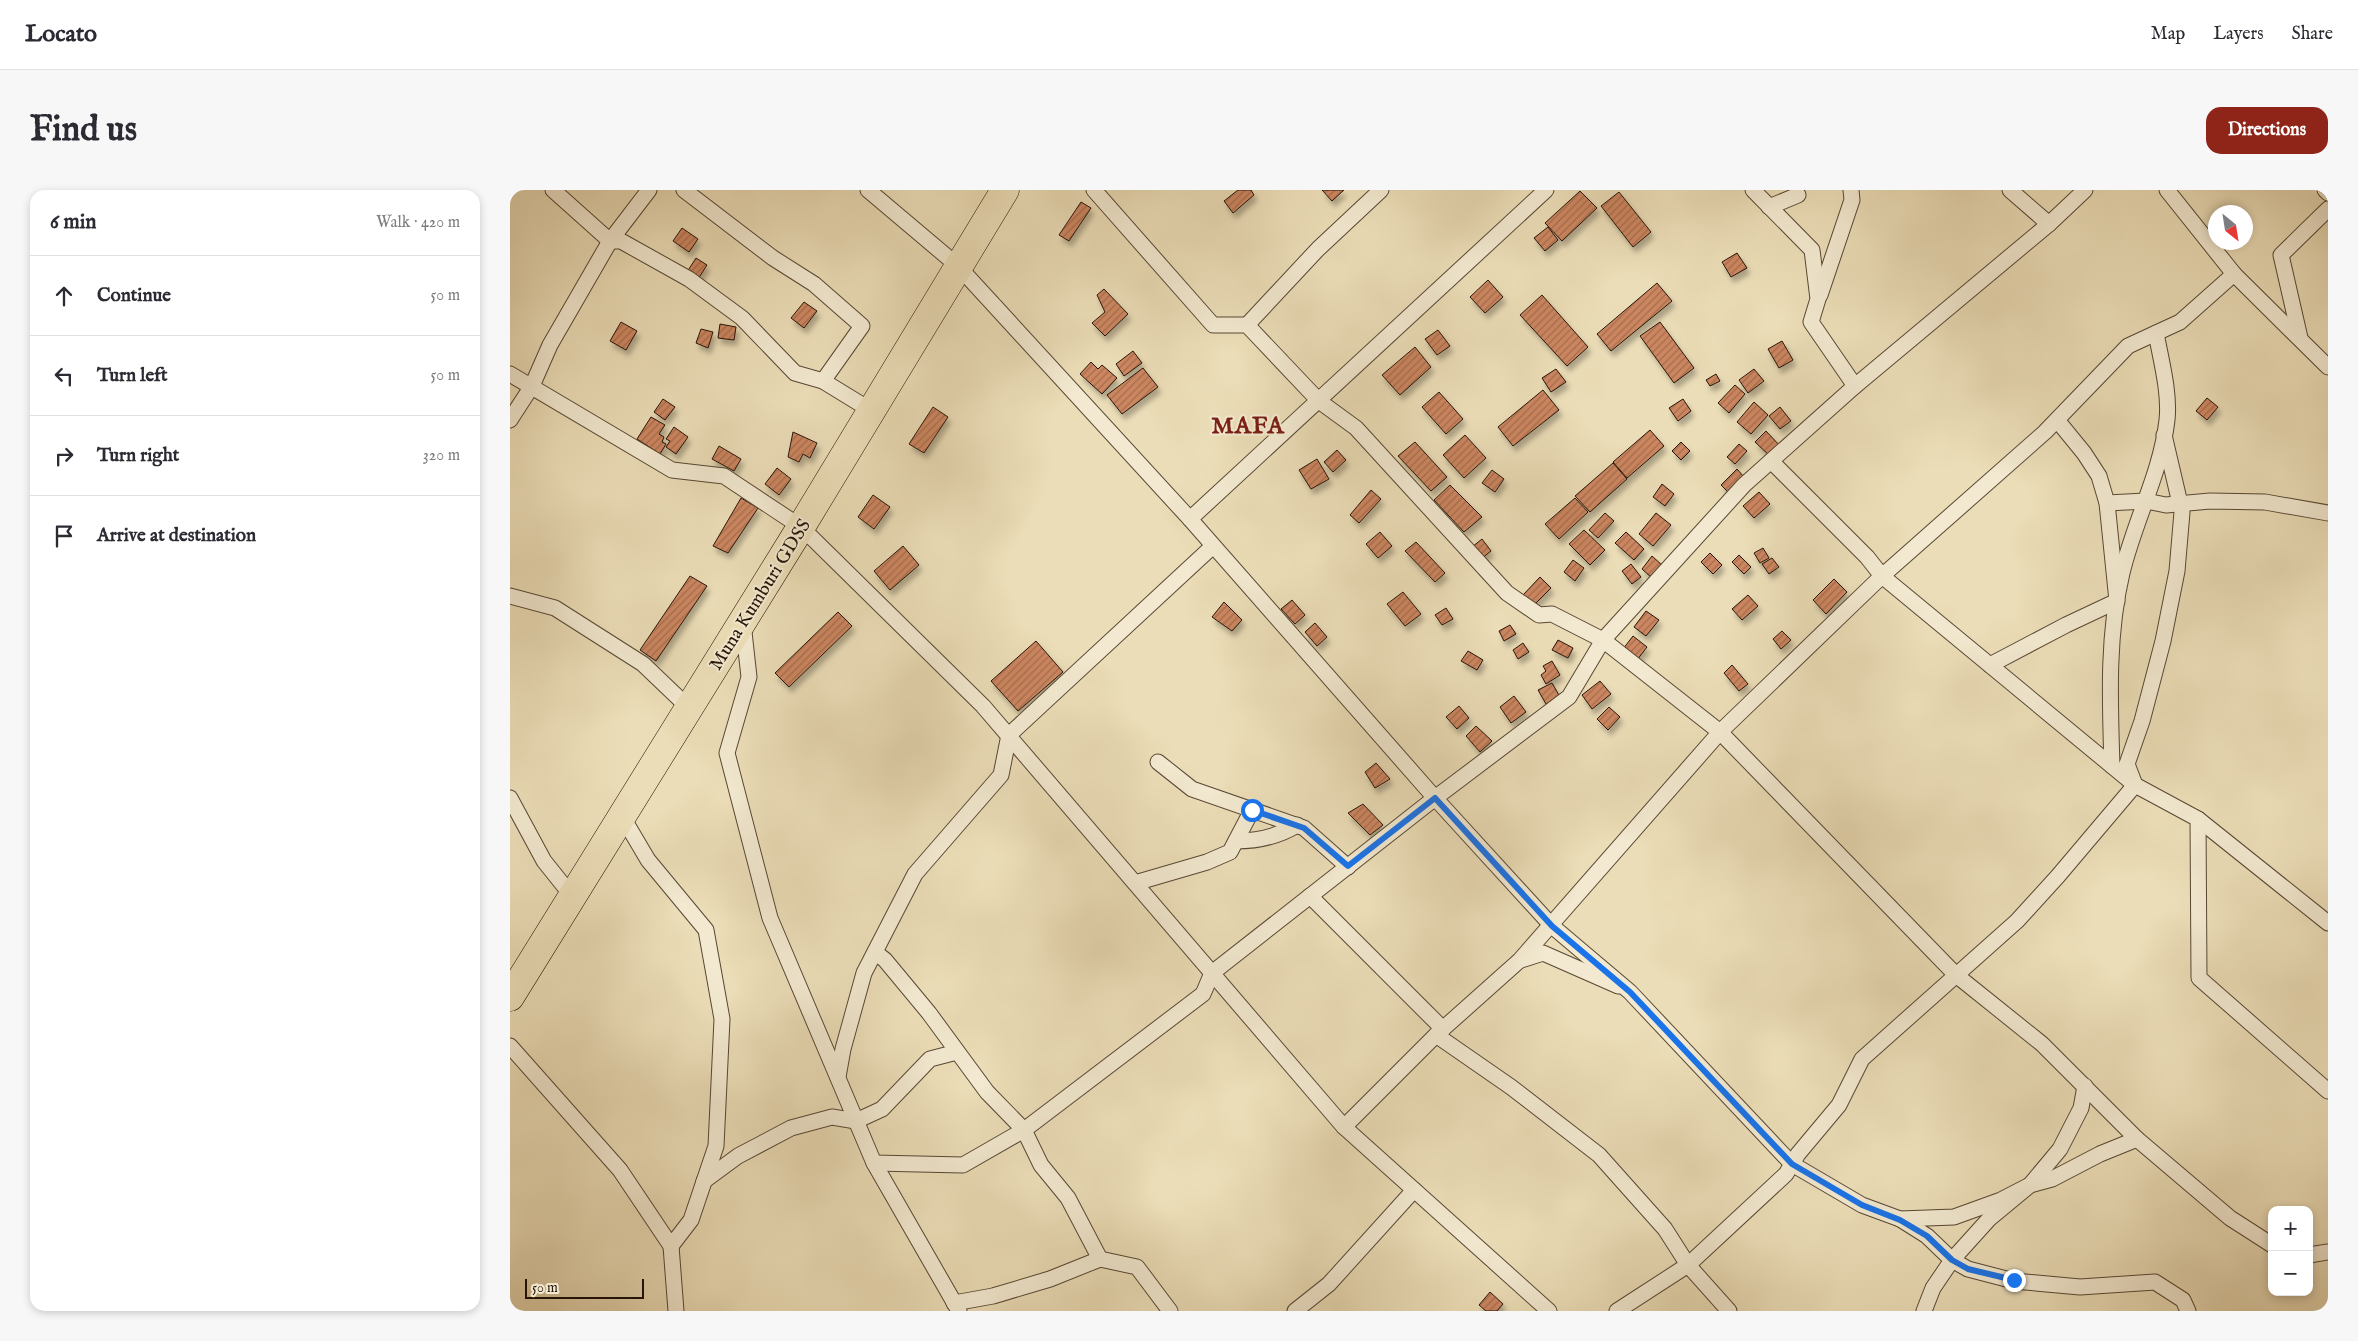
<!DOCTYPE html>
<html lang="en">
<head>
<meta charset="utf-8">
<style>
	:root { --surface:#fff; --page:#f7f7f7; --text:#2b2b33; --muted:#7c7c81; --line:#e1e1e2; --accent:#8f2418 }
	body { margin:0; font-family:"IM FELL English",serif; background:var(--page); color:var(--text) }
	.controls { position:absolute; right:15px; bottom:15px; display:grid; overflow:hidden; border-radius:10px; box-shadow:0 2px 8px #0003 }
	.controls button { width:45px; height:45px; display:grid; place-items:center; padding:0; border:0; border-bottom:1px solid var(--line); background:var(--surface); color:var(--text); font:25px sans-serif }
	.compass { position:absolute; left:1698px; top:15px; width:45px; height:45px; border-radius:50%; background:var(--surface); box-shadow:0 2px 8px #0003; rotate:150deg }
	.scale { position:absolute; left:15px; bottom:12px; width:119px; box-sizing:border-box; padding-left:5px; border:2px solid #271508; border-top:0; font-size:14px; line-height:18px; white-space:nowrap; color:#271508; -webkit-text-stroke:4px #f2e9d0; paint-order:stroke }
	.stop { position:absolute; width:15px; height:15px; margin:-11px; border:4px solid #1a73e8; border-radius:50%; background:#fff }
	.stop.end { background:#1a73e8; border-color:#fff; box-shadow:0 1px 5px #0008 }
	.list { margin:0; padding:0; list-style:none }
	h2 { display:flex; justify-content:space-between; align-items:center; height:65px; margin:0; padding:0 20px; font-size:21px }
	h2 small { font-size:16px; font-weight:400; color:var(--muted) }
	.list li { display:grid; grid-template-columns:32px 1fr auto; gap:15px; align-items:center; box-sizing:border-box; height:80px; padding:0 20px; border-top:1px solid var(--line) }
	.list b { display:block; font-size:19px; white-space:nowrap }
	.list em { font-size:16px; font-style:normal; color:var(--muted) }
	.icon { flex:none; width:28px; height:28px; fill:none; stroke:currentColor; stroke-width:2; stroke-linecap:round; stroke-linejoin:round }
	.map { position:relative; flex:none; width:1818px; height:1121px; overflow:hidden; border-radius:15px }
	header { display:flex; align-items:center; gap:30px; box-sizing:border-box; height:70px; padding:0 25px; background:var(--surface); border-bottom:1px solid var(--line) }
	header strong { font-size:24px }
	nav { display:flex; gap:28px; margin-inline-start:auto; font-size:18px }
	.intro { display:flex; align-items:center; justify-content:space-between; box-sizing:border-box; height:120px; padding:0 30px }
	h1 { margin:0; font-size:35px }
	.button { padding:12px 22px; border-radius:15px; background:var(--accent); color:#fff; font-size:18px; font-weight:700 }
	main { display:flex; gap:30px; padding:0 30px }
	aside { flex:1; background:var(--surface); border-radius:15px; box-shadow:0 2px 8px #0003 }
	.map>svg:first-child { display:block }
	.building { fill:url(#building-hatch); stroke:#271508; filter:url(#shadow) }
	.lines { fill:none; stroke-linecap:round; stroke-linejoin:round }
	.street-casing { stroke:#584734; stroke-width:17 }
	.highway-casing { stroke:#271508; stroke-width:29 }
	.street { stroke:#f2e9d0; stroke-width:15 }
	.highway { stroke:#ebddb7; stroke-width:28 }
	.route { stroke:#1a73e8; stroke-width:6 }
	.labels { text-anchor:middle; stroke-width:4; stroke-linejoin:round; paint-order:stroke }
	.street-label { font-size:19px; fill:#271508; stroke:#f2e9d0 }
	.district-label { font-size:24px; font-weight:bold; letter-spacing:1px; fill:#7a1f14; stroke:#f2e9d0 }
</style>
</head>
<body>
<header>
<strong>Locato</strong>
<nav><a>Map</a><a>Layers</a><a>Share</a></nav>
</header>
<div class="intro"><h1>Find us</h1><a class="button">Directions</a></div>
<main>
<aside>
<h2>6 min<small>Walk · 420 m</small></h2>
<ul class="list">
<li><svg class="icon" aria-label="ahead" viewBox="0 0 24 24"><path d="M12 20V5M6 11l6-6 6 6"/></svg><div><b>Continue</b></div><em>50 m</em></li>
<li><svg class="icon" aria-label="left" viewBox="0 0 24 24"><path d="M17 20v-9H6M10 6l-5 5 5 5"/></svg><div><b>Turn left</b></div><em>50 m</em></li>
<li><svg class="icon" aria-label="right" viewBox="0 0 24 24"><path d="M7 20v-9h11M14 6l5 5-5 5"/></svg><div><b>Turn right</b></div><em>320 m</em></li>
<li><svg class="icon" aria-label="arrive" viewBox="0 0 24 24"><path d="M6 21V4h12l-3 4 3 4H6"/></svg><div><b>Arrive at destination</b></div></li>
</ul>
</aside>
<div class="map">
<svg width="1818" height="1121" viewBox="0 0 1818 1121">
	<defs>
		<pattern id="building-hatch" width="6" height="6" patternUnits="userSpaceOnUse" patternTransform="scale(1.25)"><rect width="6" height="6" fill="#cc8660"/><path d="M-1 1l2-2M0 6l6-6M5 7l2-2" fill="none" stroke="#a66c4d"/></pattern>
		<filter id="shadow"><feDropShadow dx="3" dy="5.5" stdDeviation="2.5" flood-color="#0004"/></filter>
	</defs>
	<rect width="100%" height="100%" fill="#ebddb7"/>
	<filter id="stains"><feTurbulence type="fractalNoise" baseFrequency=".004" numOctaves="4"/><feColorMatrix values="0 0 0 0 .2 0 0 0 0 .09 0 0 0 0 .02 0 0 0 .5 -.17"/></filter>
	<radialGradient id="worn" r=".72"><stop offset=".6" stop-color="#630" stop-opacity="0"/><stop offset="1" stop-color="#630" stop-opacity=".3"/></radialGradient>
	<g class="building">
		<polygon points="728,0 741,0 744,5 723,23 714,11"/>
		<polygon points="812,0 834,0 822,11"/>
		<polygon points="1070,1 1087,18 1052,51 1035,33"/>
		<polygon points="1109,2 1141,42 1123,57 1091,16"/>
		<polygon points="571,12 581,18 559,51 549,45"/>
		<polygon points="1038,37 1048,50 1035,61 1024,48"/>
		<polygon points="172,38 188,49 179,62 163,51"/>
		<polygon points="1227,63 1237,78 1221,87 1212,72"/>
		<polygon points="186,68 197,75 188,89 177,82"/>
		<polygon points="978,90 993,107 975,123 960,107"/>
		<polygon points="1147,93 1162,111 1101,161 1087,144"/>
		<polygon points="594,99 618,124 595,146 582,133 595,122 587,105"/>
		<polygon points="1032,105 1078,157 1057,176 1010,125"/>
		<polygon points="294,112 307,121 294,138 281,128"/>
		<polygon points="111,132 127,141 116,160 100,151"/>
		<polygon points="1150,132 1184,178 1164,193 1130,146"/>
		<polygon points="210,134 226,137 224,150 208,148"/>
		<polygon points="191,139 203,142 198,158 186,153"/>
		<polygon points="928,140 940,156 927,165 915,149"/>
		<polygon points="1272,151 1283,170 1269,178 1258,159"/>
		<polygon points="905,157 921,177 890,205 872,185"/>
		<polygon points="623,161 632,173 614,186 606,174"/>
		<polygon points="581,172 588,179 592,175 607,188 592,204 570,184"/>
		<polygon points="633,178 648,197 612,224 597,205"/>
		<polygon points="1046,179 1056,192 1041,202 1032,188"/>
		<polygon points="1244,179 1254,191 1238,203 1229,190"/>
		<polygon points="1206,184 1210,191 1200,196 1196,190"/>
		<polygon points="1225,195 1235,204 1219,223 1208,213"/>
		<polygon points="1033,200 1049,220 1003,256 988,237"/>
		<polygon points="929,202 953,229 936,244 912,217"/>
		<polygon points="1697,208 1708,217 1697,230 1686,221"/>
		<polygon points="153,209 165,217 155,230 144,222"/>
		<polygon points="1173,209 1181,221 1168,231 1159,218"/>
		<polygon points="1244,212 1258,225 1241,244 1227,232"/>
		<polygon points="423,217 438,227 414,263 399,254"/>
		<polygon points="1270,217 1281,231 1270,239 1259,226"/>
		<polygon points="141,227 155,235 149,244 154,247 152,252 156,254 150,264 127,249"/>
		<polygon points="164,237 178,247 166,264 156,257 160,251 156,249"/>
		<polygon points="1140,240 1154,256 1117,288 1103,272"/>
		<polygon points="1256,241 1271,257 1261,267 1245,252"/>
		<polygon points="283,242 307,253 300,268 293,264 289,272 278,267"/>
		<polygon points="955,245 976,268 954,288 933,265"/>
		<polygon points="905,252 937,287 921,301 888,266"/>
		<polygon points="1171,252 1180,261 1171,270 1162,261"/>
		<polygon points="1229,254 1237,261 1225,274 1217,267"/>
		<polygon points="209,256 231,269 224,281 202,269"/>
		<polygon points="827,260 836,270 823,282 814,272"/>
		<polygon points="807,269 819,289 801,299 789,280"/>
		<polygon points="1103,273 1117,289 1080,322 1065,306"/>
		<polygon points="267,278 281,289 269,305 255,294"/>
		<polygon points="1227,279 1234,287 1219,303 1211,295"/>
		<polygon points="982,280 994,289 985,302 972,293"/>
		<polygon points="1152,294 1164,304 1155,316 1143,307"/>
		<polygon points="940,295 972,327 954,342 924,310"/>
		<polygon points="861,300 871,309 849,333 840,325"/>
		<polygon points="1249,302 1260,314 1244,328 1233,316"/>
		<polygon points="363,305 380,317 364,339 348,327"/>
		<polygon points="231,308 248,318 218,363 203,356"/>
		<polygon points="1065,308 1078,322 1049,349 1035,334"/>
		<polygon points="1095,323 1104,331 1088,348 1079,340"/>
		<polygon points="1146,323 1161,335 1143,356 1129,344"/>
		<polygon points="1074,340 1095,360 1080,375 1059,354"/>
		<polygon points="870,342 882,356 868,368 856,354"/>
		<polygon points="1116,342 1134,359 1124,370 1105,353"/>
		<polygon points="972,349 981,361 971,369 962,357"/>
		<polygon points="906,352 935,383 925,392 895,361"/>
		<polygon points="393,356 409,375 380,400 364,381"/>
		<polygon points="1253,358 1259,368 1250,373 1244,363"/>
		<polygon points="1200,363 1212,375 1203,384 1191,372"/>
		<polygon points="1229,365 1241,377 1234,384 1222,372"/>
		<polygon points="1142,366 1153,376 1142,388 1132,379"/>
		<polygon points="1262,368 1269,377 1259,384 1252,374"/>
		<polygon points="1063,370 1074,378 1065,391 1054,382"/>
		<polygon points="1121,374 1131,387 1122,394 1112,381"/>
		<polygon points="180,386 197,396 146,471 130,460"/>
		<polygon points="1030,387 1041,398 1024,415 1013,405"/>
		<polygon points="1324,389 1337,402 1316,424 1303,410"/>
		<polygon points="893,402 911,424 895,436 877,414"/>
		<polygon points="1238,405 1248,416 1232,430 1222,419"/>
		<polygon points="782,410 795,425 785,434 771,419"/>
		<polygon points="714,412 732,430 722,441 702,427"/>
		<polygon points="936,418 943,429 932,435 925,425"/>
		<polygon points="1136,421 1149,430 1136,446 1124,437"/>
		<polygon points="328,422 342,436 279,497 265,483"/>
		<polygon points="805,433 817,447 807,456 795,442"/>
		<polygon points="1000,435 1006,444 994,451 989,441"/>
		<polygon points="1272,441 1281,450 1271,459 1263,449"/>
		<polygon points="1123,446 1137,457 1127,470 1113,459"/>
		<polygon points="1048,450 1063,458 1058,468 1042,460"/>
		<polygon points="526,451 553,482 508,521 481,491"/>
		<polygon points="1013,453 1019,462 1008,469 1003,460"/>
		<polygon points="958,461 973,470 967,480 951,471"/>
		<polygon points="1042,471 1050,485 1036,494 1031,485 1036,481 1033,476"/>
		<polygon points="1222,475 1238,494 1229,501 1214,483"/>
		<polygon points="1090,491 1101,504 1082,519 1072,505"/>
		<polygon points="1042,493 1050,507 1036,514 1028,500"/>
		<polygon points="1004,506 1016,522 1001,533 990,517"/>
		<polygon points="949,516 959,528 947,539 936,527"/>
		<polygon points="1099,517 1110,527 1098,540 1087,529"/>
		<polygon points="966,536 982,551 970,562 956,546"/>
		<polygon points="866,573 880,589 865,598 855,582"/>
		<polygon points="853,614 873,635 860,645 838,623"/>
		<polygon points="980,1102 993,1114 987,1121 976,1121 969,1115"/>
	</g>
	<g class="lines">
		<g class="street-casing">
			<g id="street">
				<polyline points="43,0 100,51 111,51 179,89 232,128 285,183 313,191 362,221"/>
				<polyline points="174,0 263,68 304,94 352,136 313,191"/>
				<polyline points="358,0 448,76 680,329 925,608 1042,736 1120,802 1282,974 1352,1015 1390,1029"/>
				<polyline points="584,0 703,135 737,135 809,211 846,238 997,403 1029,425 1042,424 1093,450 1210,542 1446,785 1532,854 1627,949 1720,1028 1762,1055"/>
				<polyline points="1243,0 1302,60 1308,109 1301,132 1345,196"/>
				<polyline points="1500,0 1539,34"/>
				<polyline points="1657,0 1724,84 1818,177"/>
				<polyline points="1815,0 1818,3"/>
				<polyline points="1259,17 1288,5"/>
				<polyline points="1310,105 1342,10 1341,0"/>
				<polyline points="737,135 808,59 871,0"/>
				<polyline points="1790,148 1771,65 1818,19"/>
				<polyline points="0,184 162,280 214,286 291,337 473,516 834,937 1039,1121"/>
				<polyline points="0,230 22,196 40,155 100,51 139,0"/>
				<polyline points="1261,271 1357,367 1372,386 1625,595 1688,629 1689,788 1818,901"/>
				<polyline points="1597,313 1636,311 1656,315 1700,311 1755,312 1818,323"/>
				<polyline points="680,329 1036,0"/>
				<polyline points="0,406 45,418 133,474 179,518"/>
				<polyline points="233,433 239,487 217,563 260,728 364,973 449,1121"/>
				<polyline points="1480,475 1556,435 1607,411 1597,313 1589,286 1574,263 1547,230"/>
				<polyline points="648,572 682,599 794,638 838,677"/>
				<path d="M1602 576C1600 512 1597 446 1612 383 1624 332 1651 283 1657 230 1660 203 1651 170 1646 143"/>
				<polyline points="0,608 34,671 62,706"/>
				<polyline points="1688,629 1818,733"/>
				<path d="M726 651C747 651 769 646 787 635"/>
				<polyline points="625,693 697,672 720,662 742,620"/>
				<polyline points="800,706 933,839"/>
				<polyline points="365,762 375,770 419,823 477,902 514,940 531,975 558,1008 590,1069"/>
				<polyline points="1011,770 1033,763 1108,796"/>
				<polyline points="926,845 1001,897 1089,965 1155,1039 1178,1075 1219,1121"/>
				<polyline points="0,856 110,980 161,1056 181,1030 206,956 212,829 196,740 138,670 112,626"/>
				<polyline points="328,887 333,859 354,783 405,684 491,585 499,545 703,356"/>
				<polyline points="834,937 926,845 1010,770 1210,542 1372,386 1535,242 1618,156 1670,132 1724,84"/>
				<polyline points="1627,949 1590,964 1542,989 1520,995 1479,1029 1442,1070 1458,1079 1504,1091 1570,1097 1645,1092 1673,1110 1678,1121"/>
				<polyline points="364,973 453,975 514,940 693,804 702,783 925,608 1059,507 1093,450 1234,295 1345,196 1539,34 1575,0"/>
				<polyline points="194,991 228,966 281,938 322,927 346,931 372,919 420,869 447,862"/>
				<polyline points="161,1056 166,1121"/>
				<polyline points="1799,1065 1818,1062"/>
				<polyline points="444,1113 483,1106 540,1089 590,1069 627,1077 660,1121"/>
				<polyline points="785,1121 819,1094 904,1000"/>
				<polyline points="1107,1121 1178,1075 1276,984 1288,964 1329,915 1352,869 1507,731 1548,686 1625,595 1617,574 1632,531 1653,451 1667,381 1672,322 1654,245"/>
				<polyline points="1414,1121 1423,1098 1442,1070 1417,1046 1390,1029 1444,1027 1491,1010 1520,995 1550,959 1571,918 1575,896"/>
			</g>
		</g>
		<g class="highway-casing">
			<polyline id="highway" points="0,807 291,337 495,0"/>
		</g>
		<use href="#street" class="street"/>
		<use href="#highway" class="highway"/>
	</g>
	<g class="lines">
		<polyline class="route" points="742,620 794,638 838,676 925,608 1042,736 1120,802 1282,974 1352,1015 1390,1030 1417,1046 1442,1070 1458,1079 1504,1090"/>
	</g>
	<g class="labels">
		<g class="street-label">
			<text transform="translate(249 404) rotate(-58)" y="7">Muna Kumburi GDSS</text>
		</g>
		<g class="district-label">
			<text x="738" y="243">MAFA</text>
		</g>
	</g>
	<rect width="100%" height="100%" filter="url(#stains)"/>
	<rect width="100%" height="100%" fill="url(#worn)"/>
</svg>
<div class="controls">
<button>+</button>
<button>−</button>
</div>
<svg class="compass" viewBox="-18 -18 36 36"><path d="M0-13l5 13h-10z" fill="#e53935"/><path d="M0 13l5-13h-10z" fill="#7c7c81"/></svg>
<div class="scale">50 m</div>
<div class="stop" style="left:742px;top:620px"></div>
<div class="stop end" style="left:1504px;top:1090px"></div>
</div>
</main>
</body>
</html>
